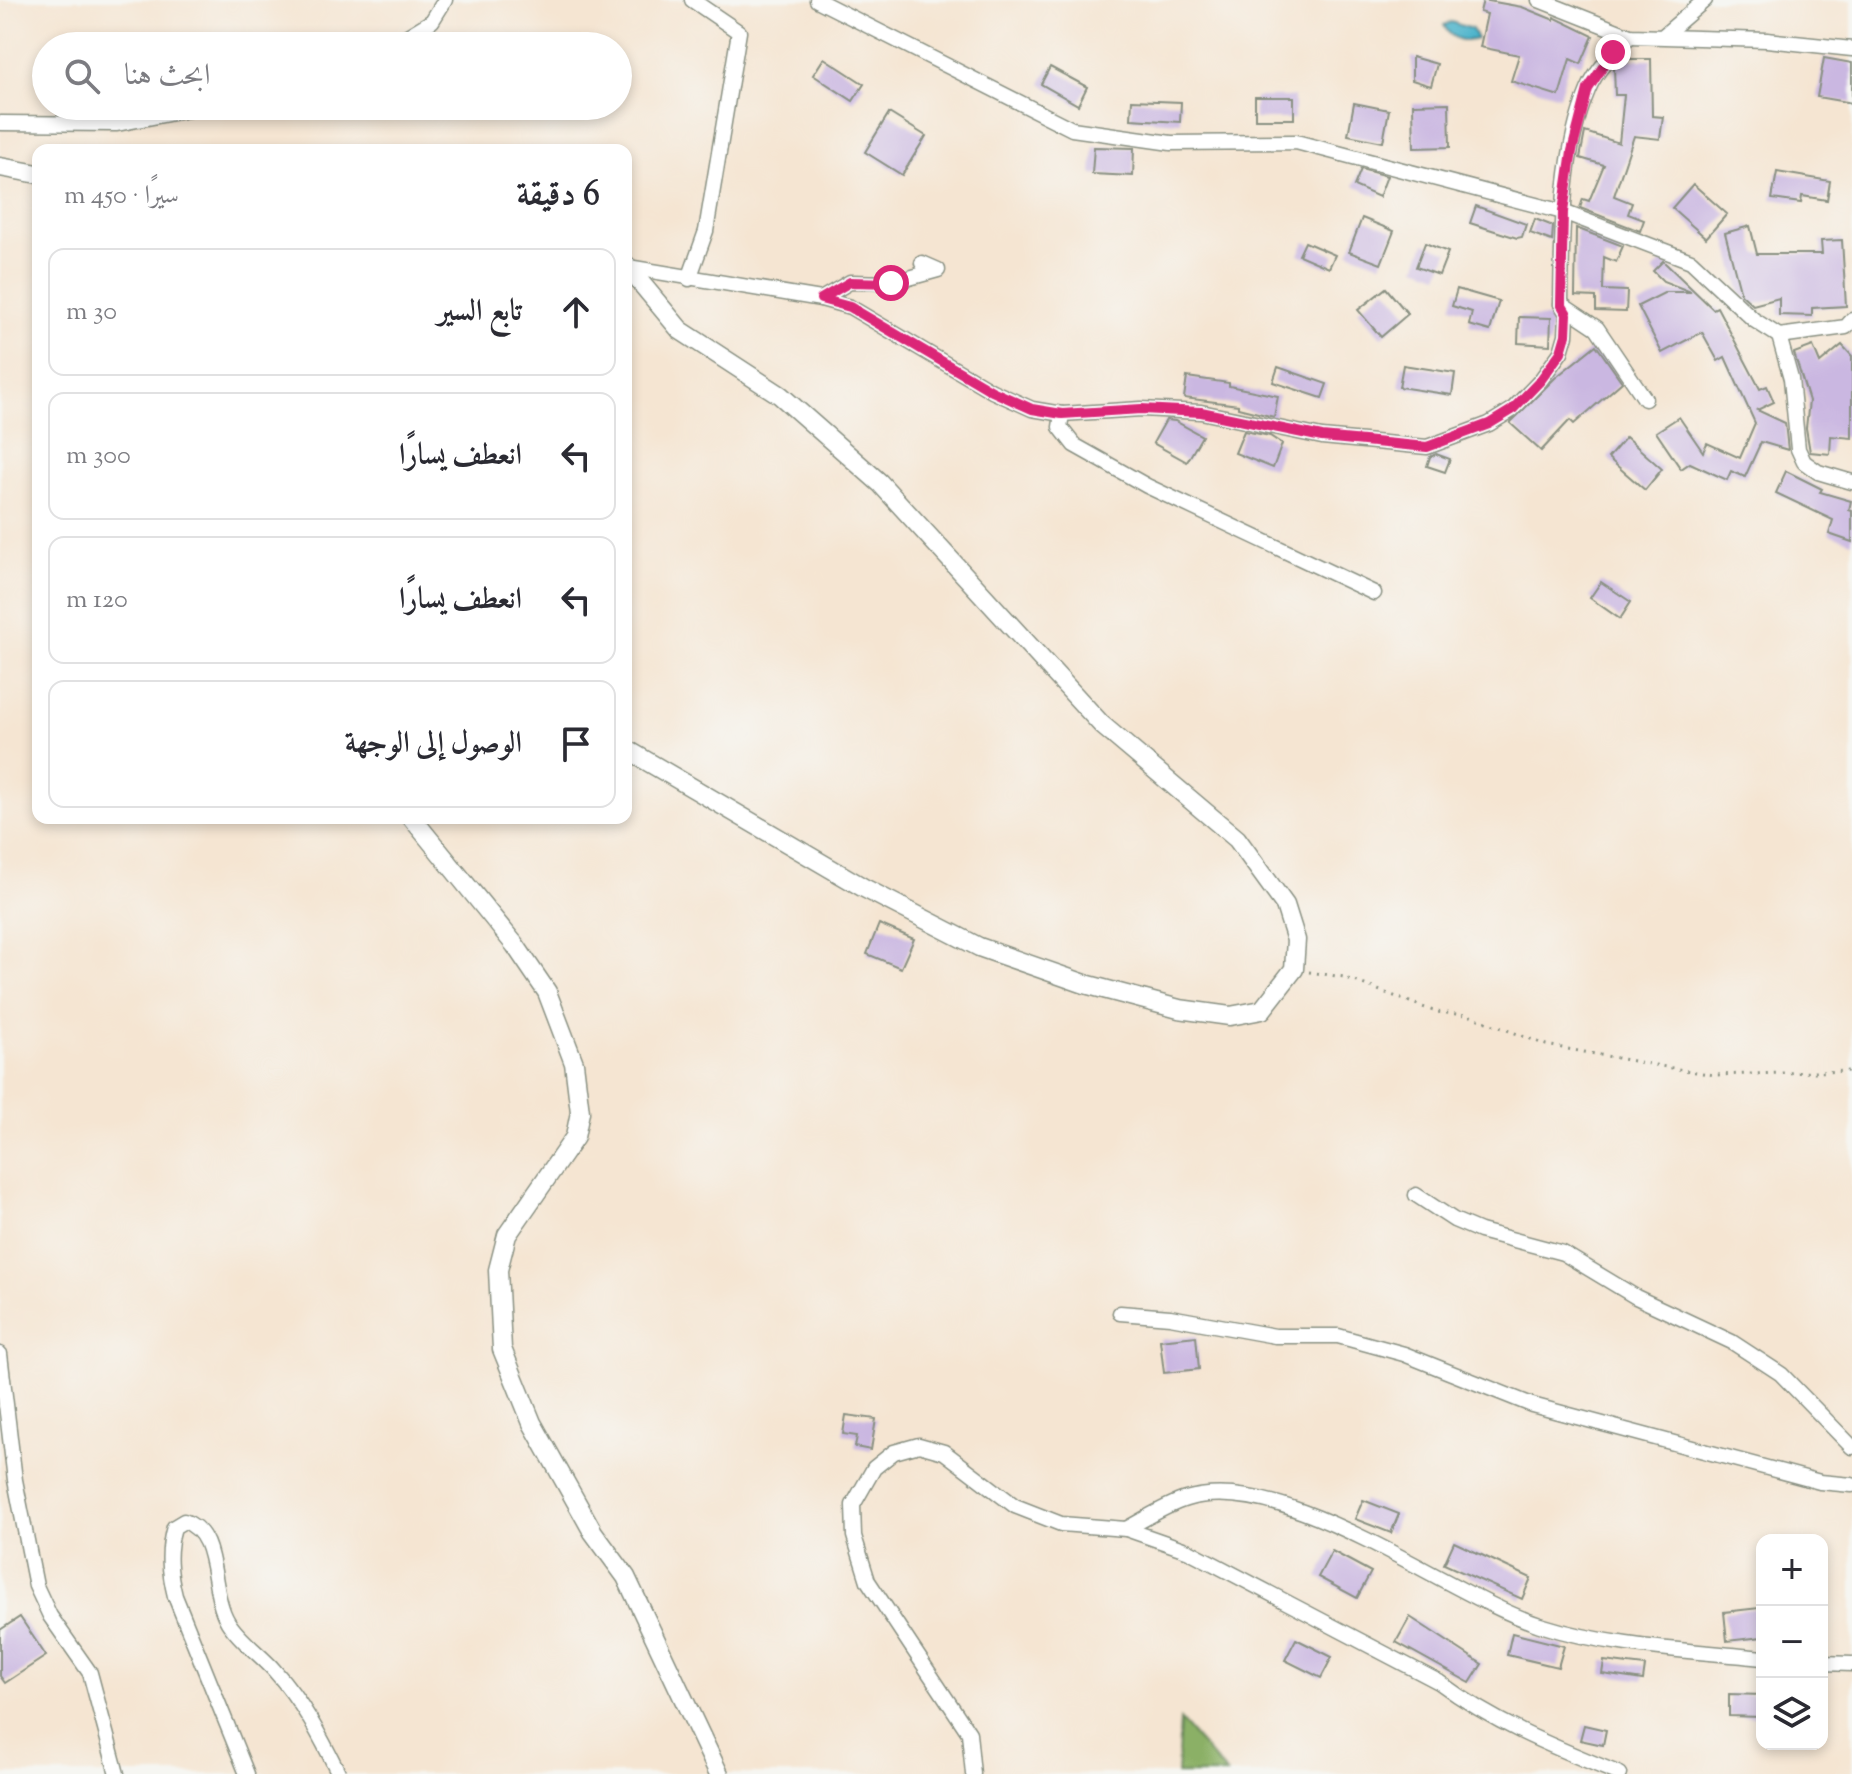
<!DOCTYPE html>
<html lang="ar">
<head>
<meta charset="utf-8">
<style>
	:root { --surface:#fff; --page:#f7f7f7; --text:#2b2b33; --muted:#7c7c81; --line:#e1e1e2 }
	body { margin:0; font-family:"Sorts Mill Goudy",Amiri,serif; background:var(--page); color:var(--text); direction:rtl }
	.controls { position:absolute; right:24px; bottom:24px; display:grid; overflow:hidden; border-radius:16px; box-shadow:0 4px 12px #0003 }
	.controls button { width:72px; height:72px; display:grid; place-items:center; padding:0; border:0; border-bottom:2px solid var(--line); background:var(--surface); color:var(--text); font:40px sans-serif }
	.stop { position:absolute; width:24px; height:24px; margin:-18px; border:6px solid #db2777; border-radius:50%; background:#fff }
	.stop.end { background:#db2777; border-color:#fff; box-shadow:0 2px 8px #0008 }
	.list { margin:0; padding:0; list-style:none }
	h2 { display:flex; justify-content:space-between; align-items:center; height:104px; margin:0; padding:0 32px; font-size:34px }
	h2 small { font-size:26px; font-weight:400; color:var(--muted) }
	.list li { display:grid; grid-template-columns:52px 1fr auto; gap:24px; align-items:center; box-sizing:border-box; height:128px; margin:0 16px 16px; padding:0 16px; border:2px solid var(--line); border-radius:16px }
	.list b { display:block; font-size:30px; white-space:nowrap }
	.list em { font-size:26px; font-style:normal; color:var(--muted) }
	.icon { flex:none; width:44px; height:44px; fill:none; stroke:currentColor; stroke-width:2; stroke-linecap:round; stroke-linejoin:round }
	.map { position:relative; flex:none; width:1852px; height:1774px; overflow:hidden; direction:ltr }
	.search { position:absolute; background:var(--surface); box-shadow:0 4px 12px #0003; left:32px; top:32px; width:600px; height:88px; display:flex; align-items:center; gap:20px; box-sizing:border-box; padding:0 28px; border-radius:44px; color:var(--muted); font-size:30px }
	.panel { position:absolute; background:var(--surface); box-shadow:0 4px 12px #0003; left:32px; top:144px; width:600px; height:680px; border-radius:16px; direction:rtl }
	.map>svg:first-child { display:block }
	.forest { fill:#8bb066; stroke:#55764d; stroke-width:2 }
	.water { fill:#4cb3cb; stroke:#367880; stroke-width:2 }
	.building { fill:#cab7e1 }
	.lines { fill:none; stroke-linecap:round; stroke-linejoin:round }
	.minor-casing { stroke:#8a9183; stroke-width:17 }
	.tertiary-casing { stroke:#8a9183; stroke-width:21 }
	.path { stroke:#8a9183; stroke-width:3; stroke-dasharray:2 6; stroke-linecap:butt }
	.minor { stroke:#fff; stroke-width:14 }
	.tertiary { stroke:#fff; stroke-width:18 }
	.route { stroke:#db2777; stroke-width:10 }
</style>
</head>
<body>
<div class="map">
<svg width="1852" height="1774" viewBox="0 0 1852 1774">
	<rect width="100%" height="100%" fill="#f6f6f2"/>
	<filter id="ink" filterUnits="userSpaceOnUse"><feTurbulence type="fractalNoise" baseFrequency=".0125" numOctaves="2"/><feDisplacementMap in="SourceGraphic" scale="16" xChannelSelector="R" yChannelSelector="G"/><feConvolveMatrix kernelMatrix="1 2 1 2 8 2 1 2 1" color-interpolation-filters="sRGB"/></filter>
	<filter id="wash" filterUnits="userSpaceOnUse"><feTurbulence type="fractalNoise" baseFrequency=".006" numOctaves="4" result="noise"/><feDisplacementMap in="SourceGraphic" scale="32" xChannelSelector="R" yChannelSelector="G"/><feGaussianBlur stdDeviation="1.8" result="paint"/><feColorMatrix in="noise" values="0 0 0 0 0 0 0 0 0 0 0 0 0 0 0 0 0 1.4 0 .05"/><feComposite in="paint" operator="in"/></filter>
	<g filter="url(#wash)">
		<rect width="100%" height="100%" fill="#f5e5d2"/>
		<polygon class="forest" points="1180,1720 1227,1774 1177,1774"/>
		<path class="water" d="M1451 22 1472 29 1477 39C1463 43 1450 39 1444 25Z"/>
		<g id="blocks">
			<g class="building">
				<polygon points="1483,0 1522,7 1554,20 1554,17 1593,36 1581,64 1570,59 1559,96 1511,81 1519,55 1480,47 1487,14 1480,12"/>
				<polygon points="1412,57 1437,64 1431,86 1412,80"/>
				<polygon points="824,58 864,84 853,101 813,75"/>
				<polygon points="1824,58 1852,63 1852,103 1817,97"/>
				<polygon points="1621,59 1651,59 1652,116 1663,117 1660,139 1634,136 1614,196 1632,203 1628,214 1644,220 1640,231 1580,208 1583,199 1589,201 1604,165 1580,158 1585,132 1619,143 1624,95 1615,95 1614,67"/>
				<polygon points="1050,67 1087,87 1078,105 1041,84"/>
				<rect x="1255" y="97" width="39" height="22"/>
				<polygon points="1132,100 1181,102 1180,122 1131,119"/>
				<polygon points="1354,103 1389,110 1383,142 1348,135"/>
				<polygon points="1449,103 1450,147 1414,148 1413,104"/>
				<polygon points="889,113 926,136 902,175 865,152"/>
				<polygon points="1094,147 1134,148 1133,176 1092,174"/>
				<polygon points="1361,169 1387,176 1379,197 1354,186"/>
				<polygon points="1777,172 1830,181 1827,200 1802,196 1801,203 1772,199"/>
				<polygon points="1693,184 1727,214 1706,238 1672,208"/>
				<polygon points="1476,206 1526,224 1522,237 1517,238 1470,223"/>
				<polygon points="1362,218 1394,231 1381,264 1349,252"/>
				<polygon points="1535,219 1553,226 1552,241 1530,233"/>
				<polygon points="1750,226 1757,254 1822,254 1821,241 1842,240 1846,306 1812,308 1812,316 1779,315 1779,298 1753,305 1741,294 1725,233"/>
				<polygon points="1576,228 1623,246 1616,262 1604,257 1603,290 1627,291 1626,312 1596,311 1596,297 1575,296"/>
				<polygon points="1305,242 1335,255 1329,268 1299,255"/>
				<polygon points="1425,243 1448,252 1439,275 1416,267"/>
				<polygon points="1663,261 1713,309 1717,307 1760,389 1767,386 1774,402 1757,410 1785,423 1788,450 1761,442 1745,477 1731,471 1727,480 1690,463 1681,469 1656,432 1679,417 1703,452 1707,443 1740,458 1755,423 1725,357 1718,361 1702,332 1662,353 1638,306 1666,292 1691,292 1663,281 1653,271"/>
				<polygon points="1386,288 1408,314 1381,337 1358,310"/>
				<polygon points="1457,289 1499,301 1490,331 1469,325 1472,312 1452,306"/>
				<polygon points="1519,317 1551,318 1550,345 1518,343"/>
				<polygon points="1596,345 1622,382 1574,424 1570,420 1541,451 1510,423 1555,378"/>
				<polygon points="1842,345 1852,356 1852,438 1831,436 1830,454 1810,452 1806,428 1809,401 1794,353 1813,346 1820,363"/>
				<polygon points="1403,365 1455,373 1452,395 1399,387"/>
				<polygon points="1278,367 1327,384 1322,398 1273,382"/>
				<polygon points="1187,377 1229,383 1229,386 1278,396 1274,417 1238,408 1238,405 1184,398"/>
				<polygon points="1166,420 1175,421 1202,436 1187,462 1153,443"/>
				<polygon points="1244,431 1270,436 1282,444 1273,468 1235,453"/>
				<polygon points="1626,437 1662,469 1645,490 1608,458"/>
				<polygon points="1436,454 1450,459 1445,472 1427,466 1430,457"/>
				<polygon points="1786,471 1822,489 1820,492 1851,501 1849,510 1852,511 1852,542 1829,534 1833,520 1776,493"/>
				<polygon points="1601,582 1631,602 1620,619 1590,598"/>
				<polygon points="879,924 914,939 901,968 867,954"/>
				<polygon points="1196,1336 1199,1369 1164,1373 1160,1340"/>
				<polygon points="846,1415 876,1419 871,1450 855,1447 857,1436 843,1434"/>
				<polygon points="1363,1500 1399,1514 1391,1533 1355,1519"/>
				<polygon points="1454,1542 1531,1578 1522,1599 1444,1564"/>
				<polygon points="1332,1551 1371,1572 1357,1598 1318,1577"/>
				<polygon points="1759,1608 1762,1637 1727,1641 1724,1612"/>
				<polygon points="20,1617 46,1656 5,1683 0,1676 0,1630"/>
				<polygon points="1410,1617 1482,1664 1470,1683 1396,1642"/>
				<polygon points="1512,1633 1564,1646 1558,1667 1507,1655"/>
				<polygon points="1296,1639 1332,1657 1321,1678 1285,1660"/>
				<polygon points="1604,1661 1645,1666 1643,1680 1602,1674"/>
				<polygon points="1729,1694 1762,1695 1761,1717 1729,1716"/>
				<polygon points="1584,1725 1606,1730 1603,1745 1580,1740"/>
			</g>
		</g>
	</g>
	<g filter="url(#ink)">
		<use href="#blocks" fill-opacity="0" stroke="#8a9183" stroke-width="2"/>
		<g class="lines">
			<g class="minor-casing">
				<g id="minor">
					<polyline points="817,0 1072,129 1171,143 1296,142 1563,212 1691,261 1754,320 1779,336 1846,327 1852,320"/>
					<polyline points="1539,0 1630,36 1767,40 1852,49"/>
					<polyline points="1663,36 1705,0"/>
					<polyline points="391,46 432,21 445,0"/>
					<polyline points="0,123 117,124 209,106"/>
					<path d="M628 267 821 299 850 307 992 391 1032 409 1062 414 1141 409 1201 412 1322 437 1427 447 1489 424 1512 410 1540 381 1561 352 1566 335 1567 314 1561 304C1562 235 1561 154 1588 90 1596 70 1615 51 1630 36"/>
					<polyline points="689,279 706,231 739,32 692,0"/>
					<polyline points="821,299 850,282 891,283 938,270 922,263"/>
					<polyline points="1561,304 1597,328 1645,399"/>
					<polyline points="1779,336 1791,379 1798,449 1804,462 1818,472 1852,482"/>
					<polyline points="1062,414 1060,427 1074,445 1147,486 1374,593"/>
					<polyline points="1416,1195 1454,1220 1480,1231 1563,1253 1636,1297 1732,1342 1781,1374 1852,1447"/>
					<polyline points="1120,1313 1170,1317 1275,1336 1338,1336 1404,1354 1532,1405 1820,1482 1852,1485"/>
					<polyline points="0,1354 15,1480 36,1586 50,1616 90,1673 117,1774"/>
					<path d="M1126 1529C1145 1519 1166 1505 1186 1499 1288 1469 1446 1595 1540 1625 1613 1648 1687 1650 1762 1658"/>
					<polyline points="1822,1663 1852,1664"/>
					<path d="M247 1774 175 1596C169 1572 167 1551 174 1527L184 1521C221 1533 209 1591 228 1622 240 1641 260 1654 274 1670 302 1701 321 1737 339 1774"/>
					<path d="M973 1774 969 1733 868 1581 854 1536 853 1505 874 1468 894 1452 919 1445 944 1452 1015 1506 1061 1524 1126 1529 1189 1551 1439 1682C1495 1724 1556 1748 1620 1774"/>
				</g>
			</g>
			<g class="tertiary-casing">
				<g id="tertiary">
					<polyline points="0,167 38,174"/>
					<polyline points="626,265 680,330 780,395 880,483 1102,725 1237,839 1285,905 1296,940 1294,969 1262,1010 1230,1016 1179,1009 1085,984 979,947 864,888 626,749"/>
					<polyline points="412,818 515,945 547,992 574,1063 580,1112 575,1137 507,1235 498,1270 502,1349 532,1423 593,1532 626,1577 719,1774"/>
				</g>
			</g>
			<polyline class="path" points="1309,972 1344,977 1436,1012 1468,1015 1546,1045 1666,1067 1714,1075 1852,1071"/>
			<use href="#minor" class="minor"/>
			<use href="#tertiary" class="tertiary"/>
		</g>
	</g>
	<g class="lines" filter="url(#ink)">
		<polyline class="route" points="891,283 850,282 821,299 850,307 992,391 1032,409 1062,414 1141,409 1201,412 1322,437 1427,447 1489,424 1512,410 1540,381 1561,352 1566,335 1567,314 1561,304 1563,212 1572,151 1588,89 1613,52"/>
	</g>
</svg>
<div class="controls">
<button>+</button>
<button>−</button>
<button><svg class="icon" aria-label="layers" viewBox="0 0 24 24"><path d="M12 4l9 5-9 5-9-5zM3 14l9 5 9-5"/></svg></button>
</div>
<div class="stop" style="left:891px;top:283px"></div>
<div class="stop end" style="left:1613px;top:52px"></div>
<div class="search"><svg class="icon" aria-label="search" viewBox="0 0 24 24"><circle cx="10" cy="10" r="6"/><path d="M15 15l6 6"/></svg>ابحث هنا</div>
<section class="panel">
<h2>6 دقيقة<small>سيرًا · 450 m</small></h2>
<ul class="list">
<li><svg class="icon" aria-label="ahead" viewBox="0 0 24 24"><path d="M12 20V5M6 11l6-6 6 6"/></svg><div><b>تابع السير</b></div><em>30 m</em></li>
<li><svg class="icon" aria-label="left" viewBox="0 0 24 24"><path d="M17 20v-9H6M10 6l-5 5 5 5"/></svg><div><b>انعطف يسارًا</b></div><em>300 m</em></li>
<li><svg class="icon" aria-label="left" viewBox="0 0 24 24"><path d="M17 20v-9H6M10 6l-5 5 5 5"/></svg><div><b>انعطف يسارًا</b></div><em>120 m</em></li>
<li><svg class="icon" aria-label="arrive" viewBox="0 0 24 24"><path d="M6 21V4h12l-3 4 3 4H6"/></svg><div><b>الوصول إلى الوجهة</b></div></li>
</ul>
</section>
</div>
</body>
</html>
